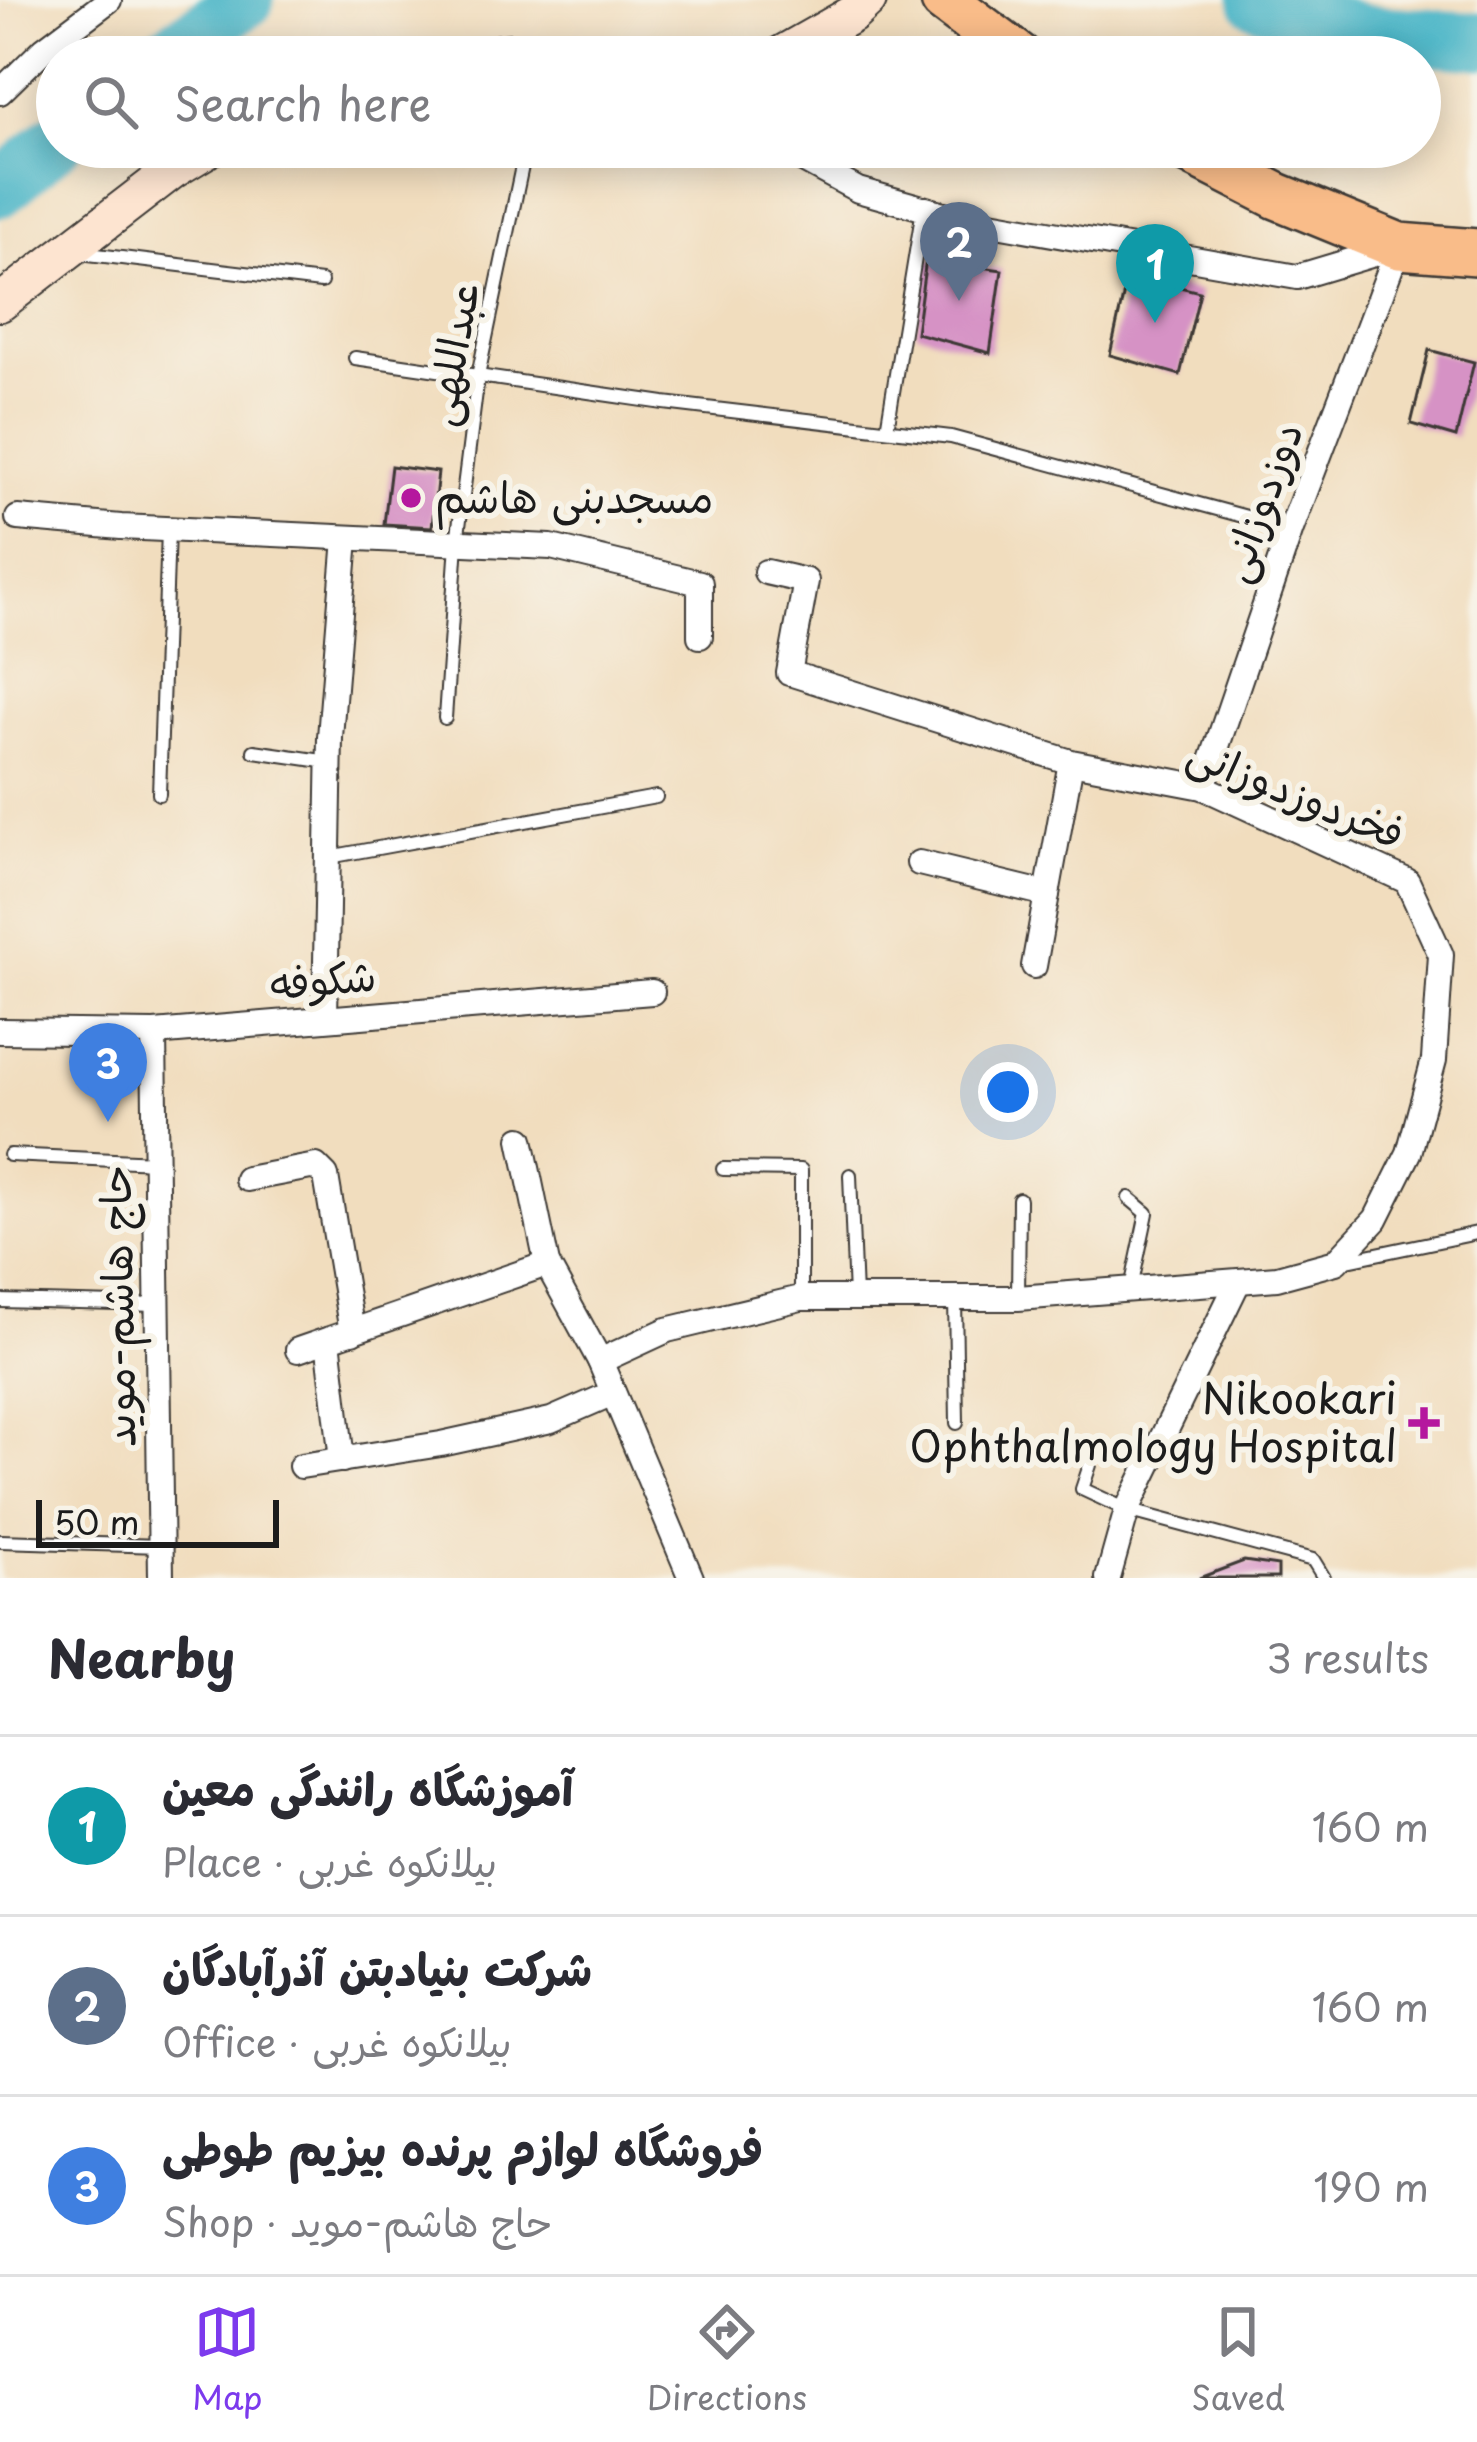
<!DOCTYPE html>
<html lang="en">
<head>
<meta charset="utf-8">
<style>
	:root { --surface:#fff; --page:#f7f7f7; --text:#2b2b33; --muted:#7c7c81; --line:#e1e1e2; --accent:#7c3aed }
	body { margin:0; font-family:"Playpen Sans","Playpen Sans Arabic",sans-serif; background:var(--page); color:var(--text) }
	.scale { position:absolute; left:36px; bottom:30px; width:243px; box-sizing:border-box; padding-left:12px; border:6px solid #1c1c1c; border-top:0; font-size:33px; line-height:42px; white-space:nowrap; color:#1c1c1c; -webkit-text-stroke:9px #f7f3e8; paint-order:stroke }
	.you { position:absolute; left:1008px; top:1092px; width:42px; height:42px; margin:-30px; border:9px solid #fff; border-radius:50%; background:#1a73e8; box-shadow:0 0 0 18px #1a73e833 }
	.badge { display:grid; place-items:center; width:78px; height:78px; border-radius:50%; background:var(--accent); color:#fff; font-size:39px; font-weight:700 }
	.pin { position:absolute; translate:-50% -99px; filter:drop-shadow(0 3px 6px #0008) }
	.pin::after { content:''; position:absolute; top:63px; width:42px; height:36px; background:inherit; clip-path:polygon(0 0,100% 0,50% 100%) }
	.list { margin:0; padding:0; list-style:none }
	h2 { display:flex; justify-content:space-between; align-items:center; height:156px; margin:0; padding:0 48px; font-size:51px }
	h2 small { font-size:39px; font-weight:400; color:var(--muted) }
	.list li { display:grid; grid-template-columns:78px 1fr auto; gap:36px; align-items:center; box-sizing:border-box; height:180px; padding:0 48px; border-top:3px solid var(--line) }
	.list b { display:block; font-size:45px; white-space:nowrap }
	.list p { margin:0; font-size:39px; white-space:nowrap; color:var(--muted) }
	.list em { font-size:39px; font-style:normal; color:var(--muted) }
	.icon { flex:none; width:66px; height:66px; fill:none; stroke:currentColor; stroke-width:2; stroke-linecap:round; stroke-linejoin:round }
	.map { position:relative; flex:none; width:1477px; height:1578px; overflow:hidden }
	.search { position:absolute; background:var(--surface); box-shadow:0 6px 30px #0003; left:36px; right:36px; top:36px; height:132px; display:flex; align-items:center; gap:30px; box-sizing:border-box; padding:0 42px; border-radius:66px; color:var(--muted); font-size:45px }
	.sheet { height:696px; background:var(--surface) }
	nav { display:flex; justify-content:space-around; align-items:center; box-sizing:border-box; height:168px; border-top:3px solid var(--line); background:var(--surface); font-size:33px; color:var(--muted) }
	nav a { display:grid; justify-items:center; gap:6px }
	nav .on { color:var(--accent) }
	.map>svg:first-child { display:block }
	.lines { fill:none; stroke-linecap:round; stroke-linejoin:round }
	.river { stroke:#49b5c7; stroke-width:57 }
	.building { fill:#d692c5 }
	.lane-casing { stroke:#3c3934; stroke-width:16 }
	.street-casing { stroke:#3c3934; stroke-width:28 }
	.secondary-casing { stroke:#3c3934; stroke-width:40 }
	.highway-casing { stroke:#3c3934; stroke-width:50 }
	.lane { stroke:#fff; stroke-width:12 }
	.street { stroke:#fff; stroke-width:24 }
	.secondary { stroke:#fde4d0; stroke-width:36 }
	.highway { stroke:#f9bc89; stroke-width:45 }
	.poi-dot { fill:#b5179e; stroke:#f7f3e8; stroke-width:4.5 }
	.labels { text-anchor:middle; stroke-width:12; stroke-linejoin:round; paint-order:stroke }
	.street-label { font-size:42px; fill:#1c1c1c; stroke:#f7f3e8 }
	.poi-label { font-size:42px; fill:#1c1c1c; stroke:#f7f3e8; text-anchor:start }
</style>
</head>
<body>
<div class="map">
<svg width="1477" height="1578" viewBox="0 0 1477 1578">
	<rect width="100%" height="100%" fill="#f7f3e8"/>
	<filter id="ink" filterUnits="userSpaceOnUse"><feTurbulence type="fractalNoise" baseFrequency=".00833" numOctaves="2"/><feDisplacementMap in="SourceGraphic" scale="24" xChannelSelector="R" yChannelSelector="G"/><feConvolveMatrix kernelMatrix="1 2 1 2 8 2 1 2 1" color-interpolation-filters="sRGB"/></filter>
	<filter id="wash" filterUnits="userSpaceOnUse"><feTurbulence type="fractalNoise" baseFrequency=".004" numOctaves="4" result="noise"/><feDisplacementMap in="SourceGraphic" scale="48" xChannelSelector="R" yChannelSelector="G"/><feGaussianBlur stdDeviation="2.7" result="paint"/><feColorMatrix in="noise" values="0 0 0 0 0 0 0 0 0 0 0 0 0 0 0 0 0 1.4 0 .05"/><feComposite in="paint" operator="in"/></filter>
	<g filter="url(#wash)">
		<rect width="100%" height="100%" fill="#f1ddbe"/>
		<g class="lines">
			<g class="river">
				<polyline points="1258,0 1360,32 1477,41"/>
				<polyline points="162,57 246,0"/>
				<polyline points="0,189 57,140"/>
			</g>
		</g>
		<g id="blocks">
			<g class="building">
				<polygon points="926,259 1002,270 990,353 916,333"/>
				<polygon points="1128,274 1200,292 1180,375 1110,355"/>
				<polygon points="1429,350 1474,362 1456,437 1411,424"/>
				<polygon points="391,466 438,472 432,527 384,524"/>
				<polygon points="1244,1561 1278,1566 1278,1578 1199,1578"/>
			</g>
		</g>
	</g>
	<g filter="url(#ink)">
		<use href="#blocks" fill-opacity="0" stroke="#3c3934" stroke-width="3"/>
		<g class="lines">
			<g class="lane-casing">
				<g id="lane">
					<polyline points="80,253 321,282"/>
					<polyline points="355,358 664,403 951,437 1291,529"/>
					<polyline points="887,429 923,209"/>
					<polyline points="445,718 457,543 478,376 526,147"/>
					<polyline points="254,751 329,762"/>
					<polyline points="159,794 168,530"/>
					<polyline points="329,857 656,797"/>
					<polyline points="10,1155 155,1162"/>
					<polyline points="723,1169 801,1170 801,1297"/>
					<polyline points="850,1175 855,1297"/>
					<polyline points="1129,1198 1147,1213 1131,1288"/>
					<polyline points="1343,1261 1477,1233"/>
					<polyline points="955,1298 957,1423"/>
					<polyline points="1018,1298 1019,1199"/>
					<polyline points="0,1301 157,1305"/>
					<polyline points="1090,1465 1082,1489 1127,1510 1313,1560 1324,1578"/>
					<polyline points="0,1541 161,1546"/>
				</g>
			</g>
			<g class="street-casing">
				<g id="street">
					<polyline points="0,92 44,49 109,0"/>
					<polyline points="779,147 858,190 951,216 1297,277 1394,248"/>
					<polyline points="18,518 121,527 551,547 700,583 700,636"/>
					<polyline points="1203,787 1291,529 1399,246"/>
					<polyline points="919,863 1047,894"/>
					<polyline points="1034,966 1071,762"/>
					<polyline points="325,1018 330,737 346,538"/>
					<polyline points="0,1031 154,1033 652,992"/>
					<polyline points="154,1033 161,1578"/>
					<polyline points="521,1139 547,1264 600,1361 691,1578"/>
					<polyline points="247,1179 316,1166 326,1176 352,1332"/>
					<polyline points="328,1340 342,1460"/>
					<polyline points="298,1350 547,1264"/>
					<polyline points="600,1361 667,1330 801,1298 1018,1298 1277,1278 1336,1262 1376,1219 1409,1153 1434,1060 1441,955 1407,881 1203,787 1071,762 789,673 806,581 766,572"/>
					<polyline points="301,1466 441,1444 551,1420 613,1393"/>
					<polyline points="1108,1578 1127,1510 1238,1282"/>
				</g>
			</g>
			<g class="secondary-casing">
				<g id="secondary">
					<polyline points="469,57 511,52 541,57"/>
					<polyline points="777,57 853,14 868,0"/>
					<polyline points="0,303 173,170 211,147"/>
				</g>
			</g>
			<g class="highway-casing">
				<g id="highway">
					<polyline points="944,0 1020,57"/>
					<polyline points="1181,147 1277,196 1399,246 1477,252"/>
				</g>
			</g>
			<use href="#lane" class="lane"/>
			<use href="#street" class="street"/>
			<use href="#secondary" class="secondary"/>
			<use href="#highway" class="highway"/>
		</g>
	</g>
	<g class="poi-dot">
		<circle cx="411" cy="498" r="12"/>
		<path d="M1418 1405h12v12h12v12h-12v12h-12v-12h-12v-12h12z"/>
	</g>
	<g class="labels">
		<g class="street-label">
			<text transform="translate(452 354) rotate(-80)" y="15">عبداللهی</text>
			<text transform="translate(1261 502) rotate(-70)" y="15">دوزدوزانی</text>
			<text transform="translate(1296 793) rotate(22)" y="15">فخردوزدوزانی</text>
			<text transform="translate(323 980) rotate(-5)" y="15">شکوفه</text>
			<text transform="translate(118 1306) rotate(-91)" y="15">حاج هاشم-موید</text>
		</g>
		<g class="poi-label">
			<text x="435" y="513">مسجدبنی هاشم</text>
			<text x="1397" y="1414" text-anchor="end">Nikookari<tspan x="1397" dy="48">Ophthalmology Hospital</tspan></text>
		</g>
	</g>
</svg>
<div class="scale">50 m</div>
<div class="you"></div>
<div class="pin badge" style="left:1155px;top:323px;background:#0f9aa8">1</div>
<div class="pin badge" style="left:959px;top:301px;background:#5c6f8a">2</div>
<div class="pin badge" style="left:108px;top:1122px;background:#3f7fe0">3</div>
<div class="search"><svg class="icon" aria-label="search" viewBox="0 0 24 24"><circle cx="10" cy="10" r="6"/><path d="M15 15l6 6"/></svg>Search here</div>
</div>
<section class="sheet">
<h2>Nearby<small>3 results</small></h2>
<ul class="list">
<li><span class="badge" style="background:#0f9aa8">1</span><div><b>آموزشگاه رانندگی معین</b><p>Place · بیلانکوه غربی</p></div><em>160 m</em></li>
<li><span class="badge" style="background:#5c6f8a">2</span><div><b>شرکت بنیادبتن آذرآبادگان</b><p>Office · بیلانکوه غربی</p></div><em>160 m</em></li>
<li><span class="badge" style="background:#3f7fe0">3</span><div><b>فروشگاه لوازم پرنده بیزیم طوطی</b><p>Shop · حاج هاشم-موید</p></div><em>190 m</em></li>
</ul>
</section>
<nav>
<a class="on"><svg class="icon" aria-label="map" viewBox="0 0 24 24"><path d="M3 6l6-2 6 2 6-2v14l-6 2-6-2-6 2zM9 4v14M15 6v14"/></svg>Map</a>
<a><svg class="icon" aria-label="directions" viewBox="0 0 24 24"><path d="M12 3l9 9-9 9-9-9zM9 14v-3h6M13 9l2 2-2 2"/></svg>Directions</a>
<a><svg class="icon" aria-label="saved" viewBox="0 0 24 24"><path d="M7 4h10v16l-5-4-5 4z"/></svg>Saved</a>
</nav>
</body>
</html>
